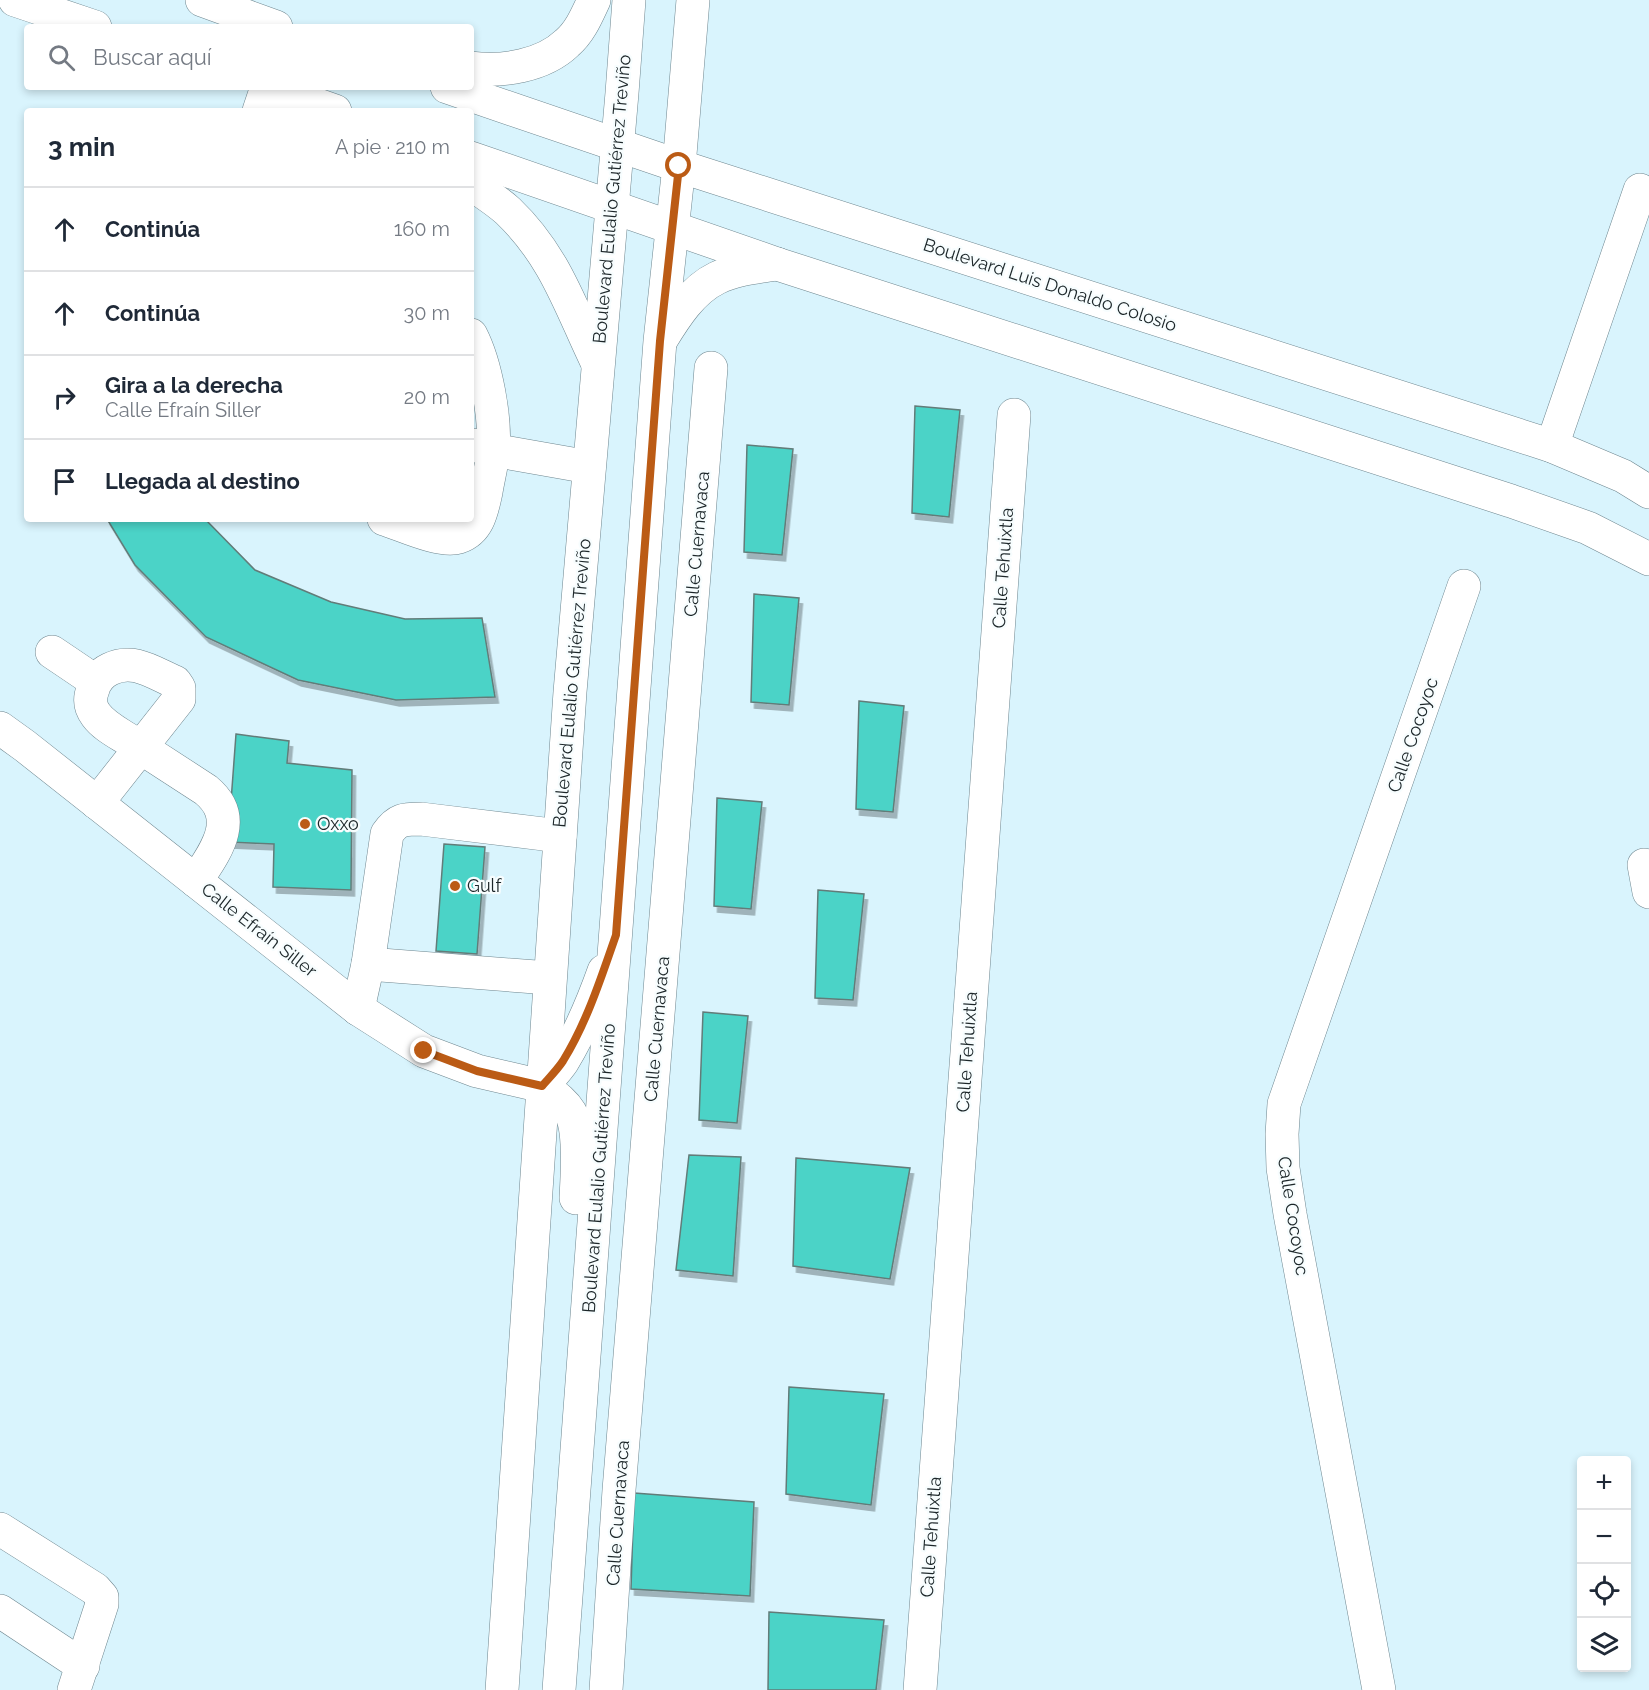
<!DOCTYPE html>
<html lang="es">
<head>
<meta charset="utf-8">
<style>
	:root { --surface:#fff; --page:#f6f6f7; --text:#1f2937; --muted:#747a83; --line:#e0e1e3 }
	body { margin:0; font-family:Raleway,sans-serif; background:var(--page); color:var(--text) }
	.controls { position:absolute; right:18px; bottom:18px; display:grid; overflow:hidden; border-radius:6px; box-shadow:0 3px 9px #0003 }
	.controls button { width:54px; height:54px; display:grid; place-items:center; padding:0; border:0; border-bottom:2px solid var(--line); background:var(--surface); color:var(--text); font:30px sans-serif }
	.stop { position:absolute; width:18px; height:18px; margin:-14px; border:4px solid #bb5b15; border-radius:50%; background:#fff }
	.stop.end { background:#bb5b15; border-color:#fff; box-shadow:0 2px 6px #0008 }
	.list { margin:0; padding:0; list-style:none }
	h2 { display:flex; justify-content:space-between; align-items:center; height:78px; margin:0; padding:0 24px; font-size:26px }
	h2 small { font-size:20px; font-weight:400; color:var(--muted) }
	.list li { display:grid; grid-template-columns:39px 1fr auto; gap:18px; align-items:center; box-sizing:border-box; height:84px; padding:0 24px; border-top:2px solid var(--line) }
	.list b { display:block; font-size:22px; white-space:nowrap }
	.list p { margin:0; font-size:20px; white-space:nowrap; color:var(--muted) }
	.list em { font-size:20px; font-style:normal; color:var(--muted) }
	.icon { flex:none; width:33px; height:33px; fill:none; stroke:currentColor; stroke-width:2; stroke-linecap:round; stroke-linejoin:round }
	.map { position:relative; flex:none; width:1649px; height:1690px; overflow:hidden }
	.search { position:absolute; background:var(--surface); box-shadow:0 3px 9px #0003; left:24px; top:24px; width:450px; height:66px; display:flex; align-items:center; gap:15px; box-sizing:border-box; padding:0 21px; border-radius:6px; color:var(--muted); font-size:22px }
	.panel { position:absolute; background:var(--surface); box-shadow:0 3px 9px #0003; left:24px; top:108px; width:450px; height:414px; border-radius:6px }
	.map>svg:first-child { display:block }
	.building { fill:#4bd3c7; stroke:#627c79; stroke-width:1.5; filter:url(#shadow) }
	.lines { fill:none; stroke-linecap:round; stroke-linejoin:round }
	.minor-casing { stroke:#6e868f; stroke-width:34 }
	.major-casing { stroke:#6e868f; stroke-width:34 }
	.minor { stroke:#fff; stroke-width:33 }
	.major { stroke:#fff; stroke-width:33 }
	.route { stroke:#bb5b15; stroke-width:8 }
	.poi-dot { fill:#bb5b15; stroke:#f7fdfe; stroke-width:2 }
	.labels { text-anchor:middle; stroke-width:4.5; stroke-linejoin:round; paint-order:stroke }
	.street-label { font-size:18px; fill:#1c2629; stroke:#f7fdfe }
	.poi-label { font-size:18px; fill:#1c2629; stroke:#f7fdfe; text-anchor:start }
</style>
</head>
<body>
<div class="map">
<svg width="1649" height="1690" viewBox="0 0 1649 1690">
	<defs>
		<filter id="shadow"><feDropShadow dx="3.5" dy="6" stdDeviation="0" flood-color="#0004"/></filter>
	</defs>
	<rect width="100%" height="100%" fill="#d9f4fd"/>
	<g class="building">
		<polygon points="915,406 960,410 949,517 912,513"/>
		<polygon points="747,445 793,449 782,555 744,552"/>
		<polygon points="107,519 205,519 255,570 331,602 405,619 482,618 495,697 396,700 298,680 206,637 135,565"/>
		<polygon points="754,594 799,598 789,705 751,702"/>
		<polygon points="859,701 904,706 893,812 856,809"/>
		<polygon points="236,734 289,741 287,763 352,770 351,890 273,887 274,844 228,842"/>
		<polygon points="717,798 762,802 751,909 714,906"/>
		<polygon points="444,844 485,847 477,954 436,951"/>
		<polygon points="818,890 864,894 853,1000 815,998"/>
		<polygon points="703,1012 748,1016 737,1123 699,1120"/>
		<polygon points="689,1155 741,1157 733,1276 676,1270"/>
		<polygon points="796,1158 910,1168 890,1279 793,1266"/>
		<polygon points="789,1387 884,1394 871,1505 786,1494"/>
		<polygon points="634,1493 754,1502 750,1596 631,1589"/>
		<polygon points="769,1612 884,1620 876,1690 768,1690"/>
	</g>
	<g class="lines">
		<g class="minor-casing">
			<g id="minor">
				<polyline points="259,111 267,87"/>
				<polyline points="473,445 493,450 589,467"/>
				<polyline points="1552,446 1640,190"/>
				<path d="M384 519C403 525 440 543 459 537 479 530 482 510 486 492 488 479 492 465 493 451 496 419 486 364 471 335"/>
				<polyline points="52,652 95,681"/>
				<polyline points="0,728 25,746 358,1009 424,1051 477,1071 542,1086"/>
				<path d="M97 803 179 699V688L175 682C163 677 150 669 137 666 118 662 98 671 93 689 89 699 90 707 96 715 104 726 118 733 129 740 155 757 181 774 206 790 241 819 215 852 196 881"/>
				<polyline points="1644,865 1649,892"/>
				<polyline points="368,964 549,978"/>
				<path d="M358 1009 368 964 387 834C397 819 404 819 421 819L560 836"/>
				<polyline points="0,1529 95,1589 102,1597 102,1604 74,1690"/>
				<polyline points="0,1611 83,1666"/>
				<polyline points="606,1690 619,1490 711,368"/>
				<polyline points="920,1690 1014,415"/>
				<polyline points="1379,1690 1290,1214 1283,1168 1282,1134 1284,1104 1464,586"/>
			</g>
		</g>
		<g class="major-casing">
			<g id="major">
				<polyline points="15,0 95,27"/>
				<polyline points="202,0 276,27"/>
				<path d="M471 68C503 72 543 66 567 43 580 32 587 15 594 0"/>
				<polyline points="267,87 335,111"/>
				<polyline points="447,87 679,166 1552,446 1623,476 1649,492"/>
				<polyline points="471,158 777,264 1511,501 1588,528 1649,559"/>
				<path d="M471 184C483 192 497 201 508 211 555 256 570 306 597 362"/>
				<path d="M661 340C675 317 692 290 717 278 735 269 757 267 777 264"/>
				<path d="M576 1198C577 1176 581 1130 570 1112 563 1101 552 1094 542 1086 549 1078 557 1070 563 1061 580 1033 593 1002 604 971"/>
				<polyline points="502,1690 570,692 622,93 629,0"/>
				<polyline points="559,1690 660,341 679,166 693,0"/>
			</g>
		</g>
		<use href="#minor" class="minor"/>
		<use href="#major" class="major"/>
	</g>
	<g class="lines">
		<path class="route" d="M424 1051 477 1071 542 1086C549 1078 557 1070 563 1061 587 1022 601 978 616 935L660 341 679 166"/>
	</g>
	<g class="poi-dot">
		<circle cx="305" cy="824" r="6"/>
		<circle cx="455" cy="886" r="6"/>
	</g>
	<g class="labels">
		<g class="street-label">
			<text transform="translate(612 199) rotate(-85)" y="6">Boulevard Eulalio Gutiérrez Treviño</text>
			<text transform="translate(1050 285) rotate(18)" y="6">Boulevard Luis Donaldo Colosio</text>
			<text transform="translate(697 544) rotate(-85)" y="6">Calle Cuernavaca</text>
			<text transform="translate(1003 568) rotate(-86)" y="6">Calle Tehuixtla</text>
			<text transform="translate(572 683) rotate(-85)" y="6">Boulevard Eulalio Gutiérrez Treviño</text>
			<text transform="translate(1413 735) rotate(-71)" y="6">Calle Cocoyoc</text>
			<text transform="translate(259 930) rotate(38)" y="6">Calle Efraín Siller</text>
			<text transform="translate(657 1029) rotate(-85)" y="6">Calle Cuernavaca</text>
			<text transform="translate(967 1052) rotate(-86)" y="6">Calle Tehuixtla</text>
			<text transform="translate(599 1168) rotate(-86)" y="6">Boulevard Eulalio Gutiérrez Treviño</text>
			<text transform="translate(1293 1216) rotate(81)" y="6">Calle Cocoyoc</text>
			<text transform="translate(618 1513) rotate(-86)" y="6">Calle Cuernavaca</text>
			<text transform="translate(931 1537) rotate(-86)" y="6">Calle Tehuixtla</text>
		</g>
		<g class="poi-label">
			<text x="317" y="830">Oxxo</text>
			<text x="467" y="892">Gulf</text>
		</g>
	</g>
</svg>
<div class="controls">
<button>+</button>
<button>−</button>
<button><svg class="icon" aria-label="locate" viewBox="0 0 24 24"><circle cx="12" cy="12" r="6"/><path d="M12 2v4M12 18v4M2 12h4M18 12h4"/></svg></button>
<button><svg class="icon" aria-label="layers" viewBox="0 0 24 24"><path d="M12 4l9 5-9 5-9-5zM3 14l9 5 9-5"/></svg></button>
</div>
<div class="stop" style="left:679px;top:166px"></div>
<div class="stop end" style="left:424px;top:1051px"></div>
<div class="search"><svg class="icon" aria-label="search" viewBox="0 0 24 24"><circle cx="10" cy="10" r="6"/><path d="M15 15l6 6"/></svg>Buscar aquí</div>
<section class="panel">
<h2>3 min<small>A pie · 210 m</small></h2>
<ul class="list">
<li><svg class="icon" aria-label="ahead" viewBox="0 0 24 24"><path d="M12 20V5M6 11l6-6 6 6"/></svg><div><b>Continúa</b></div><em>160 m</em></li>
<li><svg class="icon" aria-label="ahead" viewBox="0 0 24 24"><path d="M12 20V5M6 11l6-6 6 6"/></svg><div><b>Continúa</b></div><em>30 m</em></li>
<li><svg class="icon" aria-label="right" viewBox="0 0 24 24"><path d="M7 20v-9h11M14 6l5 5-5 5"/></svg><div><b>Gira a la derecha</b><p>Calle Efraín Siller</p></div><em>20 m</em></li>
<li><svg class="icon" aria-label="arrive" viewBox="0 0 24 24"><path d="M6 21V4h12l-3 4 3 4H6"/></svg><div><b>Llegada al destino</b></div></li>
</ul>
</section>
</div>
</body>
</html>
